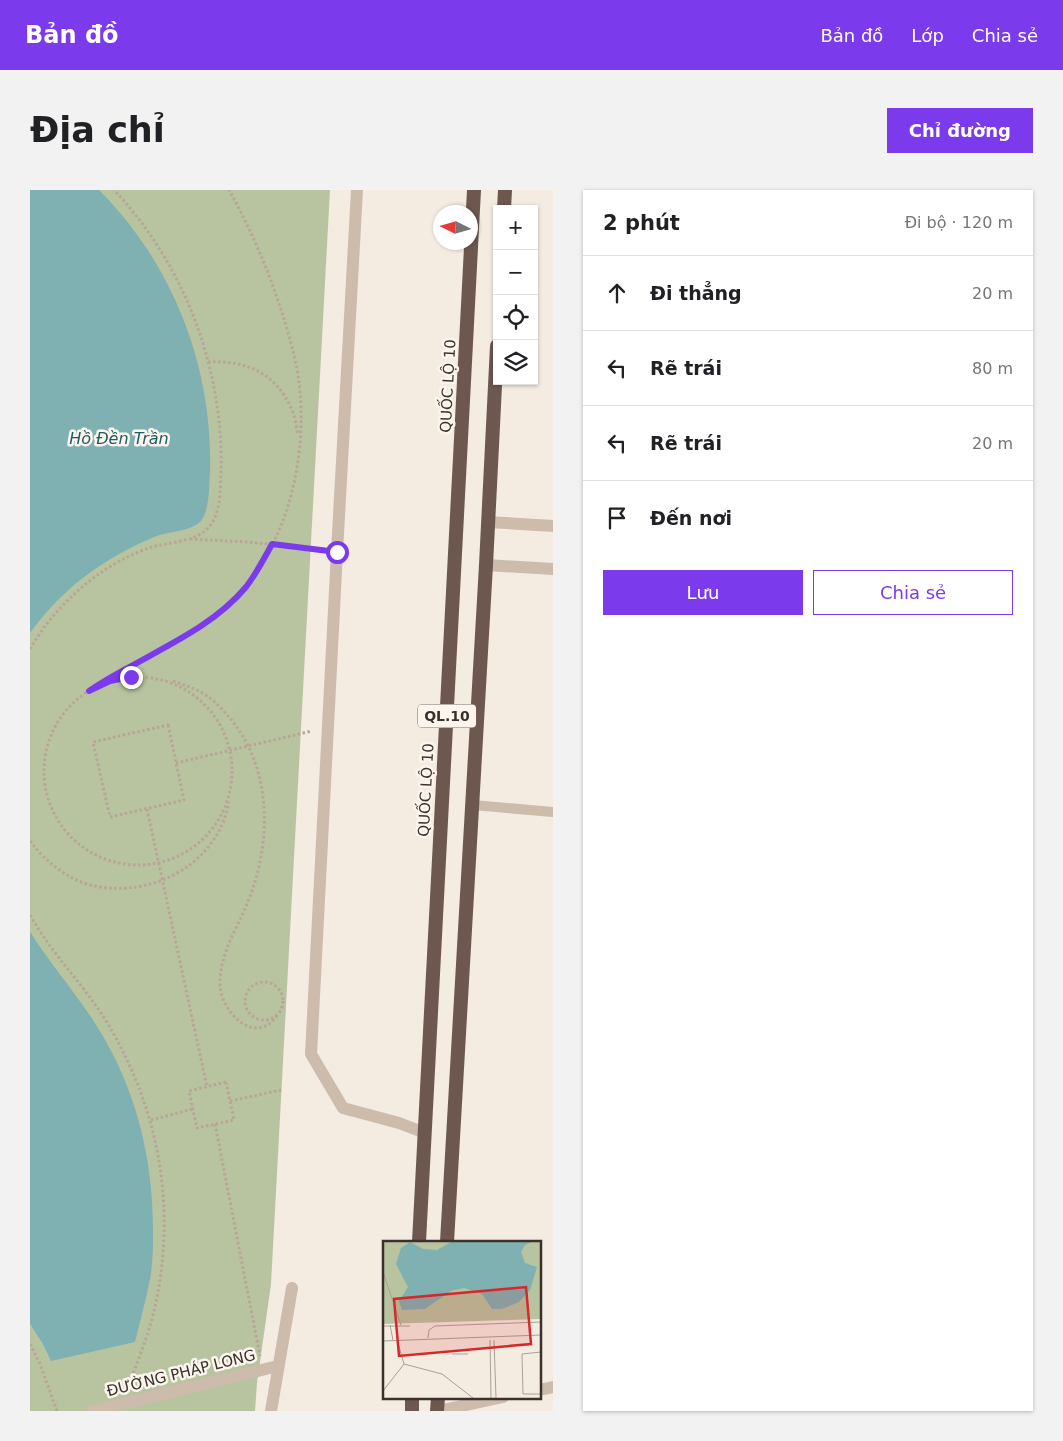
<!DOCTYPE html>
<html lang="vi">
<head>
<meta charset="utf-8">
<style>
	:root { --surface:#fff; --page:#f2f2f2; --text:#202124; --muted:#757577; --line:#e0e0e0; --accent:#7c3aed }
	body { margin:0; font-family:"DejaVu Sans",sans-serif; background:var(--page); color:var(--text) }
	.controls { position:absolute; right:15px; top:15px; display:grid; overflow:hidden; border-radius:0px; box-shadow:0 1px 4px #0004 }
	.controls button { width:45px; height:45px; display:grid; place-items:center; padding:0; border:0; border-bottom:1px solid var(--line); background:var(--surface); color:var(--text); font:25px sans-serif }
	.compass { position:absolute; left:403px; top:15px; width:45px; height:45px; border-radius:50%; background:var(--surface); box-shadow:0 1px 4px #0004; rotate:275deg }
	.stop { position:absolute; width:15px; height:15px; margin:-11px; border:4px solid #7c3aed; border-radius:50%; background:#fff }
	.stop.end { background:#7c3aed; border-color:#fff; box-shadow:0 1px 5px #0008 }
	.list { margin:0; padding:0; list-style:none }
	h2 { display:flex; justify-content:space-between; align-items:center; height:65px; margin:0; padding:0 20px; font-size:21px }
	h2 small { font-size:16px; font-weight:400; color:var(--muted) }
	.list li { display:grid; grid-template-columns:32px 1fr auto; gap:15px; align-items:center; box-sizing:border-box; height:75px; padding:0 20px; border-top:1px solid var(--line) }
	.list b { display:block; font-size:19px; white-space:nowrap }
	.list em { font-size:16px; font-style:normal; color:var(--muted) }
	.actions { display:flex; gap:10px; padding:15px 20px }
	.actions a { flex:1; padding:11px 0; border:1px solid var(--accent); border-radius:0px; text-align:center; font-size:18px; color:var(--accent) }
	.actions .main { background:var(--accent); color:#fff }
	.icon { flex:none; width:28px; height:28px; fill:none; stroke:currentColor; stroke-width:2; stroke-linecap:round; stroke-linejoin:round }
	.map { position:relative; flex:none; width:523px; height:1221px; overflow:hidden; border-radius:0px }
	header { display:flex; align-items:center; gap:30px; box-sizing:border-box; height:70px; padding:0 25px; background:var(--accent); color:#fff }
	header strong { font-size:24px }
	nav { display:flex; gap:28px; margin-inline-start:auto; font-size:18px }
	.intro { display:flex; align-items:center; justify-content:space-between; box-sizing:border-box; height:120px; padding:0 30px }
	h1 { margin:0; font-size:35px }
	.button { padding:12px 22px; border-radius:0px; background:var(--accent); color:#fff; font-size:18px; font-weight:700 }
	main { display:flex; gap:30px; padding:0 30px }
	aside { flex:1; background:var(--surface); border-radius:0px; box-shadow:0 1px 4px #0004 }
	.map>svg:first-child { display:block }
	.green { fill:#b8c4a0 }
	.water { fill:#7fb0b2 }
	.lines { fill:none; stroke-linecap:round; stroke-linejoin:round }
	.path { stroke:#b9a596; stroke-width:3; stroke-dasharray:2.5 2.5; stroke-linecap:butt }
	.service { stroke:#cdbbac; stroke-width:10 }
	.minor { stroke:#cdbbac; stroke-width:12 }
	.tertiary { stroke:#cdbbac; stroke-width:12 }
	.trunk { stroke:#6c584f; stroke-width:14 }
	.route { stroke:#7c3aed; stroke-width:6 }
	.labels { text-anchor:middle; stroke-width:5; stroke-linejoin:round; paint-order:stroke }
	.shield { fill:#fbf5ee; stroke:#756b66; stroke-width:1 }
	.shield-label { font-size:14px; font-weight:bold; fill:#3b302b }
	.street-label { font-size:15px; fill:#3b302b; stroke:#fbf5ee }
	.water-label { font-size:16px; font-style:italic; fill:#1f5a5e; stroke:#fbf5ee }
	.inset-road { fill:none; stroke:#aaa098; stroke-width:1 }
	.view { fill:#d62828; fill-opacity:0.15; stroke:#d62828; stroke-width:2.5 }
	.inset-edge { fill:none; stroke:#3b302b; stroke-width:2.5 }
</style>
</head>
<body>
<header>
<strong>Bản đồ</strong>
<nav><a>Bản đồ</a><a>Lớp</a><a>Chia sẻ</a></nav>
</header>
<div class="intro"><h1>Địa chỉ</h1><a class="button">Chỉ đường</a></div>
<main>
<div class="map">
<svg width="523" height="1221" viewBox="0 0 523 1221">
	<rect width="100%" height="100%" fill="#f4ebe1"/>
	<polygon class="green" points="0,0 300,0 241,1094 227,1193 225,1221 0,1221"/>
	<g class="water">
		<path d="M0 0H69C143 74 183 177 180 281 179 294 180 322 170 332 161 341 136 342 124 347 72 369 33 398 0 443Z"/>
		<path d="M0 742C21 775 47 804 68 838 106 899 123 968 123 1040 123 1056 123 1073 120 1089 116 1110 110 1131 105 1152L21 1171 13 1154 0 1134Z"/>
	</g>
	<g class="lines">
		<g class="path">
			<path d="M178 172C215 170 245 182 261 218 265 225 266 236 268 244"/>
			<polyline points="160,349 218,352 293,360"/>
			<path d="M0 459C26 414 72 373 122 357 137 353 165 351 176 340 191 327 190 302 191 283 194 180 155 75 84 0"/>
			<circle cx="108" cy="581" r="94"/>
			<path d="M143 491C154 495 164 498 174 504 184 510 192 519 199 527 240 575 242 643 222 701 212 732 190 759 190 793 190 823 227 858 248 824"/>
			<path d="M59 501C72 493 85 484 98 477 134 458 172 441 201 412 258 356 278 269 269 192 266 170 260 149 254 129 240 84 222 41 199 0"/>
			<polygon points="138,535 154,610 80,627 63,552"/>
			<polyline points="146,573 282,541"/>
			<polyline points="117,619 177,897"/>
			<path d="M0 651C16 672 39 691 65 696 124 708 188 673 199 612"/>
			<path d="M0 725C20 761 50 791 73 826 129 915 148 1018 124 1121 118 1147 107 1172 98 1197"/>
			<circle cx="234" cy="811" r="19"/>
			<polygon points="196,892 204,930 167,938 159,901"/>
			<polyline points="200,911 251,900"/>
			<polyline points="121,930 163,919"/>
			<polyline points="185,934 230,1166"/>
			<polyline points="0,1154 10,1174 27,1221"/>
		</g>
		<polyline class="service" points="442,615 523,622"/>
		<g class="minor">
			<polyline points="327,0 307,362 281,864 313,918 369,933 395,943"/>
			<polyline points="509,1200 523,1197"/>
			<polyline points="62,1221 248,1176"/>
			<polyline points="241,1221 262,1098"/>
			<polyline points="408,1221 473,1207"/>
		</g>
		<g class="tertiary">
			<polyline points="458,332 523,336"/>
			<polyline points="456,375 523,379"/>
		</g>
		<g class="trunk">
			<polyline points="474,19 475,0"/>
			<polyline points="389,1052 444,0"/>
			<polyline points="417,1052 456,375 467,156"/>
			<polyline points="382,1221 382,1207"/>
			<polyline points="407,1221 408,1207"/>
		</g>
	</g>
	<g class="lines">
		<path class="route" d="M101 487 80 491 59 501C71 493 83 486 96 479 138 455 184 435 216 397 226 384 234 369 242 354L307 362"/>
	</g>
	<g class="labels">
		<rect class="shield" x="388" y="514.5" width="58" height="23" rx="4"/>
		<g class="shield-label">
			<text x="417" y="531">QL.10</text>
		</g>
		<g class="street-label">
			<text transform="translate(418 196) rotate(-87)" y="5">QUỐC LỘ 10</text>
			<text transform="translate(396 600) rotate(-87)" y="5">QUỐC LỘ 10</text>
			<text transform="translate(151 1183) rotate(-14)" y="5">ĐƯỜNG PHÁP LONG</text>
		</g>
		<g class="water-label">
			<text x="89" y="254">Hồ Đền Trần</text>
		</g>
	</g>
	<g transform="translate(353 1051)">
		<rect width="158" height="158" fill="#f4ebe1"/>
		<path d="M0 0H157V78L0 83Z" fill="#b8c4a0"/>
		<path d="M70 0H151L142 4 138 11 142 22 154 26 147 49 136 61 119 68H109L99 53 81 47 68 50 42 68 19 69 16 60 25 46 13 23 18 7 27 1 40 8 54 9Z" fill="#7fb0b2"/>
		<path class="inset-road" d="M0 31 18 84M7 84 10 99M0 85H27M45 97 46 89 52 85 158 81M107 99 108 157M111 99 113 157M0 100 158 94M15 102 21 123 59 133 90 157M158 111 139 113 140 153H158M69 113H85M0 150 21 123"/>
		<path class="view" d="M143 46 148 103 16 115 11 58Z"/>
		<rect width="158" height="158" class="inset-edge"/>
	</g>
</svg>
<div class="controls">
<button>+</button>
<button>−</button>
<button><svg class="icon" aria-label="locate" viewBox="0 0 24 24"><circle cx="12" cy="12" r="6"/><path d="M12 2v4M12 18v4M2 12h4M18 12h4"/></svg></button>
<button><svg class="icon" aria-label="layers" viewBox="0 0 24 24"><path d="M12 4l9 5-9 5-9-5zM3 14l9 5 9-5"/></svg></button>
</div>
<svg class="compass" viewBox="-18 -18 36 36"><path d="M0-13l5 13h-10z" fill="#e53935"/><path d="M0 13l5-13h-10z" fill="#757577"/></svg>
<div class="stop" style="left:307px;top:362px"></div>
<div class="stop end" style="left:101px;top:487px"></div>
</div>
<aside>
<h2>2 phút<small>Đi bộ · 120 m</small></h2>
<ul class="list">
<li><svg class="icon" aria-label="ahead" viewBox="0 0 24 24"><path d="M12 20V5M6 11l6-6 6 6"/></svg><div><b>Đi thẳng</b></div><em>20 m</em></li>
<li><svg class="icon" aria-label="left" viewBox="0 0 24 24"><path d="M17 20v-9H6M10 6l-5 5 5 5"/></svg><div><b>Rẽ trái</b></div><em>80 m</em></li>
<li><svg class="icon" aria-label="left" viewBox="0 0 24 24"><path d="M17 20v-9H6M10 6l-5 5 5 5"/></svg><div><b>Rẽ trái</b></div><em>20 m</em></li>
<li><svg class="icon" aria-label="arrive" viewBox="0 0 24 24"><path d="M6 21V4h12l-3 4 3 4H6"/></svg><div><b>Đến nơi</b></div></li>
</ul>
<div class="actions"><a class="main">Lưu</a><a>Chia sẻ</a></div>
</aside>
</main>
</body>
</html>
